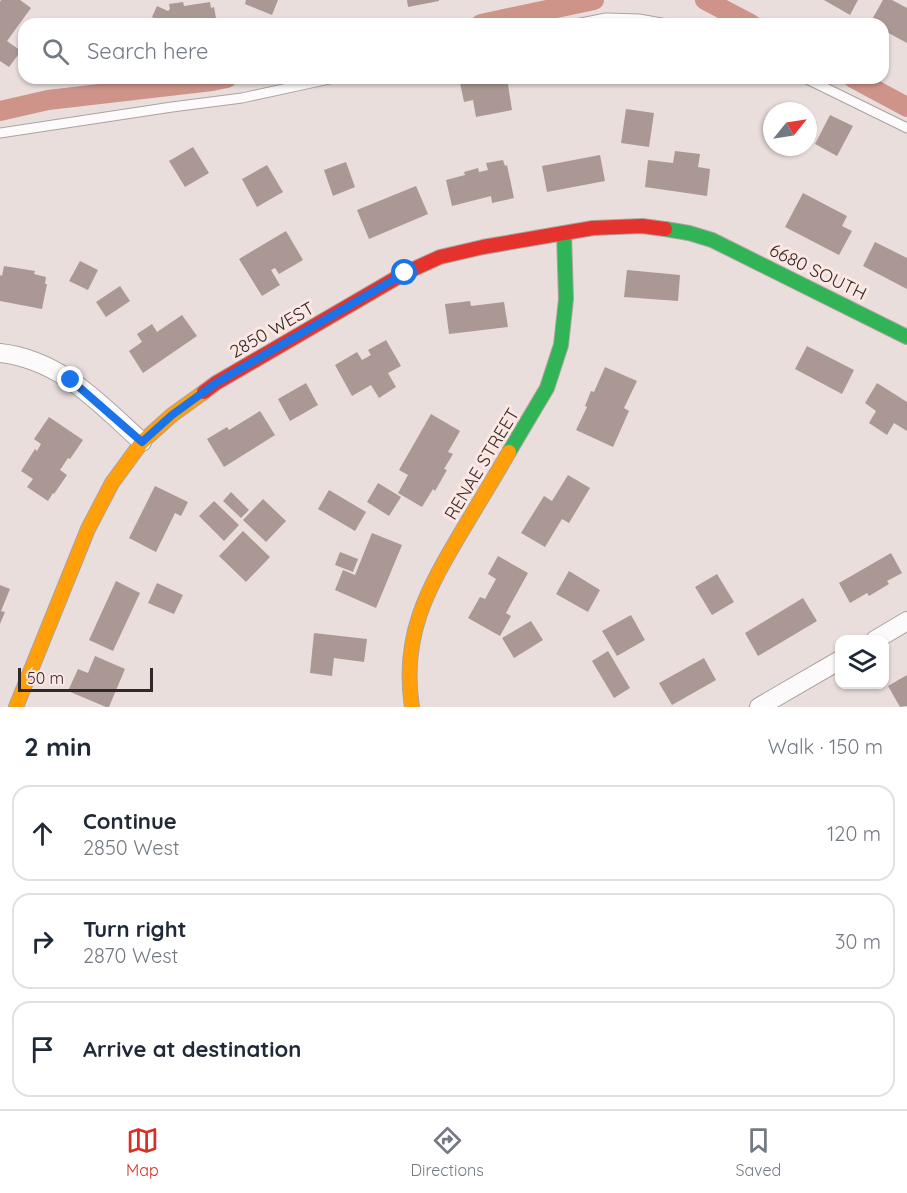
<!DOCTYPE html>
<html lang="en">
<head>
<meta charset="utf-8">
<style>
	:root { --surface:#fff; --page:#f2f2f3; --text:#1f2937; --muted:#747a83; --line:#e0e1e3; --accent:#d93025 }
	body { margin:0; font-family:Quicksand,sans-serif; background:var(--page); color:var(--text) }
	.controls { position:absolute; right:18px; bottom:18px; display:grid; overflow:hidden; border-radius:12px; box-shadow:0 2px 4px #0004 }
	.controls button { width:54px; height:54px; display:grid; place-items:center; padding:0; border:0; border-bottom:2px solid var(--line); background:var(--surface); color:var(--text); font:30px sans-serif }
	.compass { position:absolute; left:763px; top:102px; width:54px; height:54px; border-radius:50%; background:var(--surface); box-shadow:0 2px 4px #0004; rotate:60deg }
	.scale { position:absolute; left:18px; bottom:15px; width:135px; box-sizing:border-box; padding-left:6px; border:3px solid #312928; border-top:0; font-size:16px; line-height:21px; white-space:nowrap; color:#312928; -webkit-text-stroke:4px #fde7e3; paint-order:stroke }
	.stop { position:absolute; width:18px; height:18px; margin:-14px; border:4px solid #1a73e8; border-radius:50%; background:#fff }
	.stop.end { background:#1a73e8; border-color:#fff; box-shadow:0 2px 6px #0008 }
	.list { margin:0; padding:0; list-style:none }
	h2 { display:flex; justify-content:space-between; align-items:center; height:78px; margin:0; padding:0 24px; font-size:26px }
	h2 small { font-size:20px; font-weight:400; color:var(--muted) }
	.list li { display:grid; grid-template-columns:39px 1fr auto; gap:18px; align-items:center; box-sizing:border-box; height:96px; margin:0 12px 12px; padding:0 12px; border:2px solid var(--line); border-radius:18px }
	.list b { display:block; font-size:22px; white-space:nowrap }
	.list p { margin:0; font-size:20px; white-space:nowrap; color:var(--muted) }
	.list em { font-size:20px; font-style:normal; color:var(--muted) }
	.icon { flex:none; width:33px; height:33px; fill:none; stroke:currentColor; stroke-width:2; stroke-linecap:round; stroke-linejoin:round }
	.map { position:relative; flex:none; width:907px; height:707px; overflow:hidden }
	.search { position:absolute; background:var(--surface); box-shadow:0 2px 4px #0004; left:18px; right:18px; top:18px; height:66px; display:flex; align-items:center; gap:15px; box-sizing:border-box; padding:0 21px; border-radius:18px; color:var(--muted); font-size:22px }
	.sheet { height:402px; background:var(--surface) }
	nav { display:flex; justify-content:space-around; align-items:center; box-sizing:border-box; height:84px; border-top:2px solid var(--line); background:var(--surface); font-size:16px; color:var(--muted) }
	nav a { display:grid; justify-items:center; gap:3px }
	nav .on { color:var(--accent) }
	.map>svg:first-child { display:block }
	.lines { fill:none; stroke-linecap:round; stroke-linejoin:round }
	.canal { stroke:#ce948a; stroke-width:20 }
	.building { fill:#ab9894 }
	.lane-casing { stroke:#aba3a1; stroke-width:11 }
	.street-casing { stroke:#aba3a1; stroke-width:20 }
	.fast-casing { stroke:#aba3a1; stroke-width:16 }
	.slow-casing { stroke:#aba3a1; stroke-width:16 }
	.jam-casing { stroke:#aba3a1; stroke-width:16 }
	.lane { stroke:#fcfafa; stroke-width:9 }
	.street { stroke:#fcfafa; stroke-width:18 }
	.fast { stroke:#30b455; stroke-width:14 }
	.slow { stroke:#ff9f0a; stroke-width:14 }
	.jam { stroke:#e5322d; stroke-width:14 }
	.route { stroke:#1a73e8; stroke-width:8 }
	.labels { text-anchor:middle; stroke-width:6; stroke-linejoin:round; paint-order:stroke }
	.street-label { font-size:18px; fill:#312928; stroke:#fde7e3 }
</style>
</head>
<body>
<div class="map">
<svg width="907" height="707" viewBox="0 0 907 707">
	<rect width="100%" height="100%" fill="#e9dedc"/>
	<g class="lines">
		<g class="canal">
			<polyline points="705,0 751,24"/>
			<polyline points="481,24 594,0"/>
			<polyline points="853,78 907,107"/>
			<polyline points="0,111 48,100 212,81 227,78"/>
		</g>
	</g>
	<g class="building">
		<polygon points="1,0 20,0 31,8 7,41 21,51 9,67 0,61 0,2"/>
		<polygon points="246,0 278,0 272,15 245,4"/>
		<polygon points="407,0 439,0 439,1 408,7"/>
		<polygon points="824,0 858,0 850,15"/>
		<polygon points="883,0 892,0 907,8 907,43 883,30 883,24 870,23"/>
		<polygon points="183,2 184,6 210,2 211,8 214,7 217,24 163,24 163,22 152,17 157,6 168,11 170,9 169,4"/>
		<polygon points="459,78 507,78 512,110 476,117 473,100 464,102"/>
		<polygon points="626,109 654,113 649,147 621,143"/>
		<polygon points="830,115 853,126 837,156 815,144"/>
		<polygon points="193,147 209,173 185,187 169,161"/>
		<polygon points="675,151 700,154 698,167 710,169 707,196 645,187 648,160 673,163"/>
		<polygon points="600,155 605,181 547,192 542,166"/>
		<polygon points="503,160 505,166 507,165 514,198 492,203 491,196 452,206 446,180 465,175 464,172 478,168 479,172 488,170 486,163"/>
		<polygon points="346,162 355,187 333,196 324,170"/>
		<polygon points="267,165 283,192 257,207 242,179"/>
		<polygon points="416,186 428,214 369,239 357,210"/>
		<polygon points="803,193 847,216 842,226 852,231 839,255 785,227"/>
		<polygon points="286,231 303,260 279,274 275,268 271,270 280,285 262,296 239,259"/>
		<polygon points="875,242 907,258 907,289 863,266"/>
		<polygon points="80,261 98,270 88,290 69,281"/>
		<polygon points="4,266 35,271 34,274 46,277 45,284 47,284 42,309 0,301 0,275 2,276"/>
		<polygon points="627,270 680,275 678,301 624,297"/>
		<polygon points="120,286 130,301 106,317 96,302"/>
		<polygon points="470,301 471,306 504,302 508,327 449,334 445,304"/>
		<polygon points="182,315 197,336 143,373 129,351 142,342 137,334 152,324 157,332"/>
		<polygon points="386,340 401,366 388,373 396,387 379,398 371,385 352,396 335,365 357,352 362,360 371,355 368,350"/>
		<polygon points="807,346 854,370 842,394 795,369"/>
		<polygon points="605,367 637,381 624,408 629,411 613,447 576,430 587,407 585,406 591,391 594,392"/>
		<polygon points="306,383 318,405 290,421 278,399"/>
		<polygon points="877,383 907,402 907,431 894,423 887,435 869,423 876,411 865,403"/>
		<polygon points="260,411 275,435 224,467 207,439 227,427 229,430"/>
		<polygon points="431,414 460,431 448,452 453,454 444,469 447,470 435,491 433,489 422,507 398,493 408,475 399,470"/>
		<polygon points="49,417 83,440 70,459 68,458 60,470 67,475 54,494 53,493 48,501 27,487 33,479 21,471 35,449 37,451 41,444 34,439"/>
		<polygon points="568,475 590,488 569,523 562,519 545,547 521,533 544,496 552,501"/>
		<polygon points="378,483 401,497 389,516 367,502"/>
		<polygon points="155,486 188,502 181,516 175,513 156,552 129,538"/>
		<polygon points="329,490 366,512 355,531 318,509"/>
		<polygon points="231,492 249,510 241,518 223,501"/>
		<polygon points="263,499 286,521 266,542 243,520"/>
		<polygon points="214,501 239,525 224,541 199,516"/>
		<polygon points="243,531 270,557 246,582 219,556"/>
		<polygon points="372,533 402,545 376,608 335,590 343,570 355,575"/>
		<polygon points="340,552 358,559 353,572 335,565"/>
		<polygon points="891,553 902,573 887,581 889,584 869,596 867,593 850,603 839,583"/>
		<polygon points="498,556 528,573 506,613 511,616 500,636 468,618 480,597 485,599 496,579 488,574"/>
		<polygon points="569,571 600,590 588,612 556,594"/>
		<polygon points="717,574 734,602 712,615 695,587"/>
		<polygon points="116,581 140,593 113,651 89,640"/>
		<polygon points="157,583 183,595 174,614 148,603"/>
		<polygon points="0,585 10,589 1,611 5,612 0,624"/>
		<polygon points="803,598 817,621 758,656 745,633"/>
		<polygon points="631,615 645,640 617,656 602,631"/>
		<polygon points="531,621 543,640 514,658 502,638"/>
		<polygon points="314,633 367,639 364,662 334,658 332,676 310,673"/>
		<polygon points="608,651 630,688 614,698 592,661"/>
		<polygon points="95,656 125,669 109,707 106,707 68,691 78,669 88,673"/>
		<polygon points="704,658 716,680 672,705 659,683"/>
		<polygon points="907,675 907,706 900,707 888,686"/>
	</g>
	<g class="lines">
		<g class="lane-casing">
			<g id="lane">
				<polyline points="576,24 606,18 639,19 667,24"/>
				<polyline points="805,78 907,128"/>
				<polyline points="0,133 172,107 242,98 334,78"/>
			</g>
		</g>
		<g class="street-casing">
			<g id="street">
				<path d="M0 353C61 360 99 403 142 442"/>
				<polyline points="875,640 907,621"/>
				<polyline points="759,707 840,660"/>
			</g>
		</g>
		<g class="fast-casing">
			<g id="fast">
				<polyline points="665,229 689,233 712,240 907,337"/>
				<polyline points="509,452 547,388 561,345 566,299 564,233"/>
			</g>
		</g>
		<g class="slow-casing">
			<g id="slow">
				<polyline points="16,707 88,529 112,483 142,442 172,415 204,392"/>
				<path d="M412 707C401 636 427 590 462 531 478 504 494 478 509 452"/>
			</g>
		</g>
		<g class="jam-casing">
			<polyline id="jam" points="204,392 216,383 405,273 440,257 483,247 593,228 642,226 665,229"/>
		</g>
		<use href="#lane" class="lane"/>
		<use href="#street" class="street"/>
		<use href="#fast" class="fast"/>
		<use href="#slow" class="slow"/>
		<use href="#jam" class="jam"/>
	</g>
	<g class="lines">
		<polyline class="route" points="71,380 142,442 172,415 216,383 405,273"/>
	</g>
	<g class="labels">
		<g class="street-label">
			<text transform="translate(818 272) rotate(26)" y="6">6680 SOUTH</text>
			<text transform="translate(272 330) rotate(-30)" y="6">2850 WEST</text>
			<text transform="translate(482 464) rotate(-59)" y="6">RENAE STREET</text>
		</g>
	</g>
</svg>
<div class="controls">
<button><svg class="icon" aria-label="layers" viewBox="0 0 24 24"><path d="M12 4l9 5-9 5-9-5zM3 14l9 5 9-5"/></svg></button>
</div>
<svg class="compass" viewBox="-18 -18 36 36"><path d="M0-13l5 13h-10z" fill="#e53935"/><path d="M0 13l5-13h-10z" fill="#747a83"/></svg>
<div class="scale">50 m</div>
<div class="stop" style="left:405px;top:273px"></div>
<div class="stop end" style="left:71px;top:380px"></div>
<div class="search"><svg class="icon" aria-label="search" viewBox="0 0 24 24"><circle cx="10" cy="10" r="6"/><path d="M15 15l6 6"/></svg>Search here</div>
</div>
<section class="sheet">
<h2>2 min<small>Walk · 150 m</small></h2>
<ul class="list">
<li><svg class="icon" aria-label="ahead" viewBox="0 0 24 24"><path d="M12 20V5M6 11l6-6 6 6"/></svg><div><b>Continue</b><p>2850 West</p></div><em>120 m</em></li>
<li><svg class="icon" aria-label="right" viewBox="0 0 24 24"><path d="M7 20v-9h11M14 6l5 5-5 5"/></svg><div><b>Turn right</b><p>2870 West</p></div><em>30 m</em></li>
<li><svg class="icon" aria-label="arrive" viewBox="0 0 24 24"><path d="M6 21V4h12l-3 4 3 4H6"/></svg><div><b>Arrive at destination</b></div></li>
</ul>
</section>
<nav>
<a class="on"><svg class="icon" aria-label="map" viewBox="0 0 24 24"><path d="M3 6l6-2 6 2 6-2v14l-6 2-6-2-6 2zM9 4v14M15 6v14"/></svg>Map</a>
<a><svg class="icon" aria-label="directions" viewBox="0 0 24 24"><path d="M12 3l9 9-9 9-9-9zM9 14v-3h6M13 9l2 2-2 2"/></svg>Directions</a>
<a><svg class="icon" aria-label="saved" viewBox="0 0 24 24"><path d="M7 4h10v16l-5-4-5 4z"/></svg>Saved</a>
</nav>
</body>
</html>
